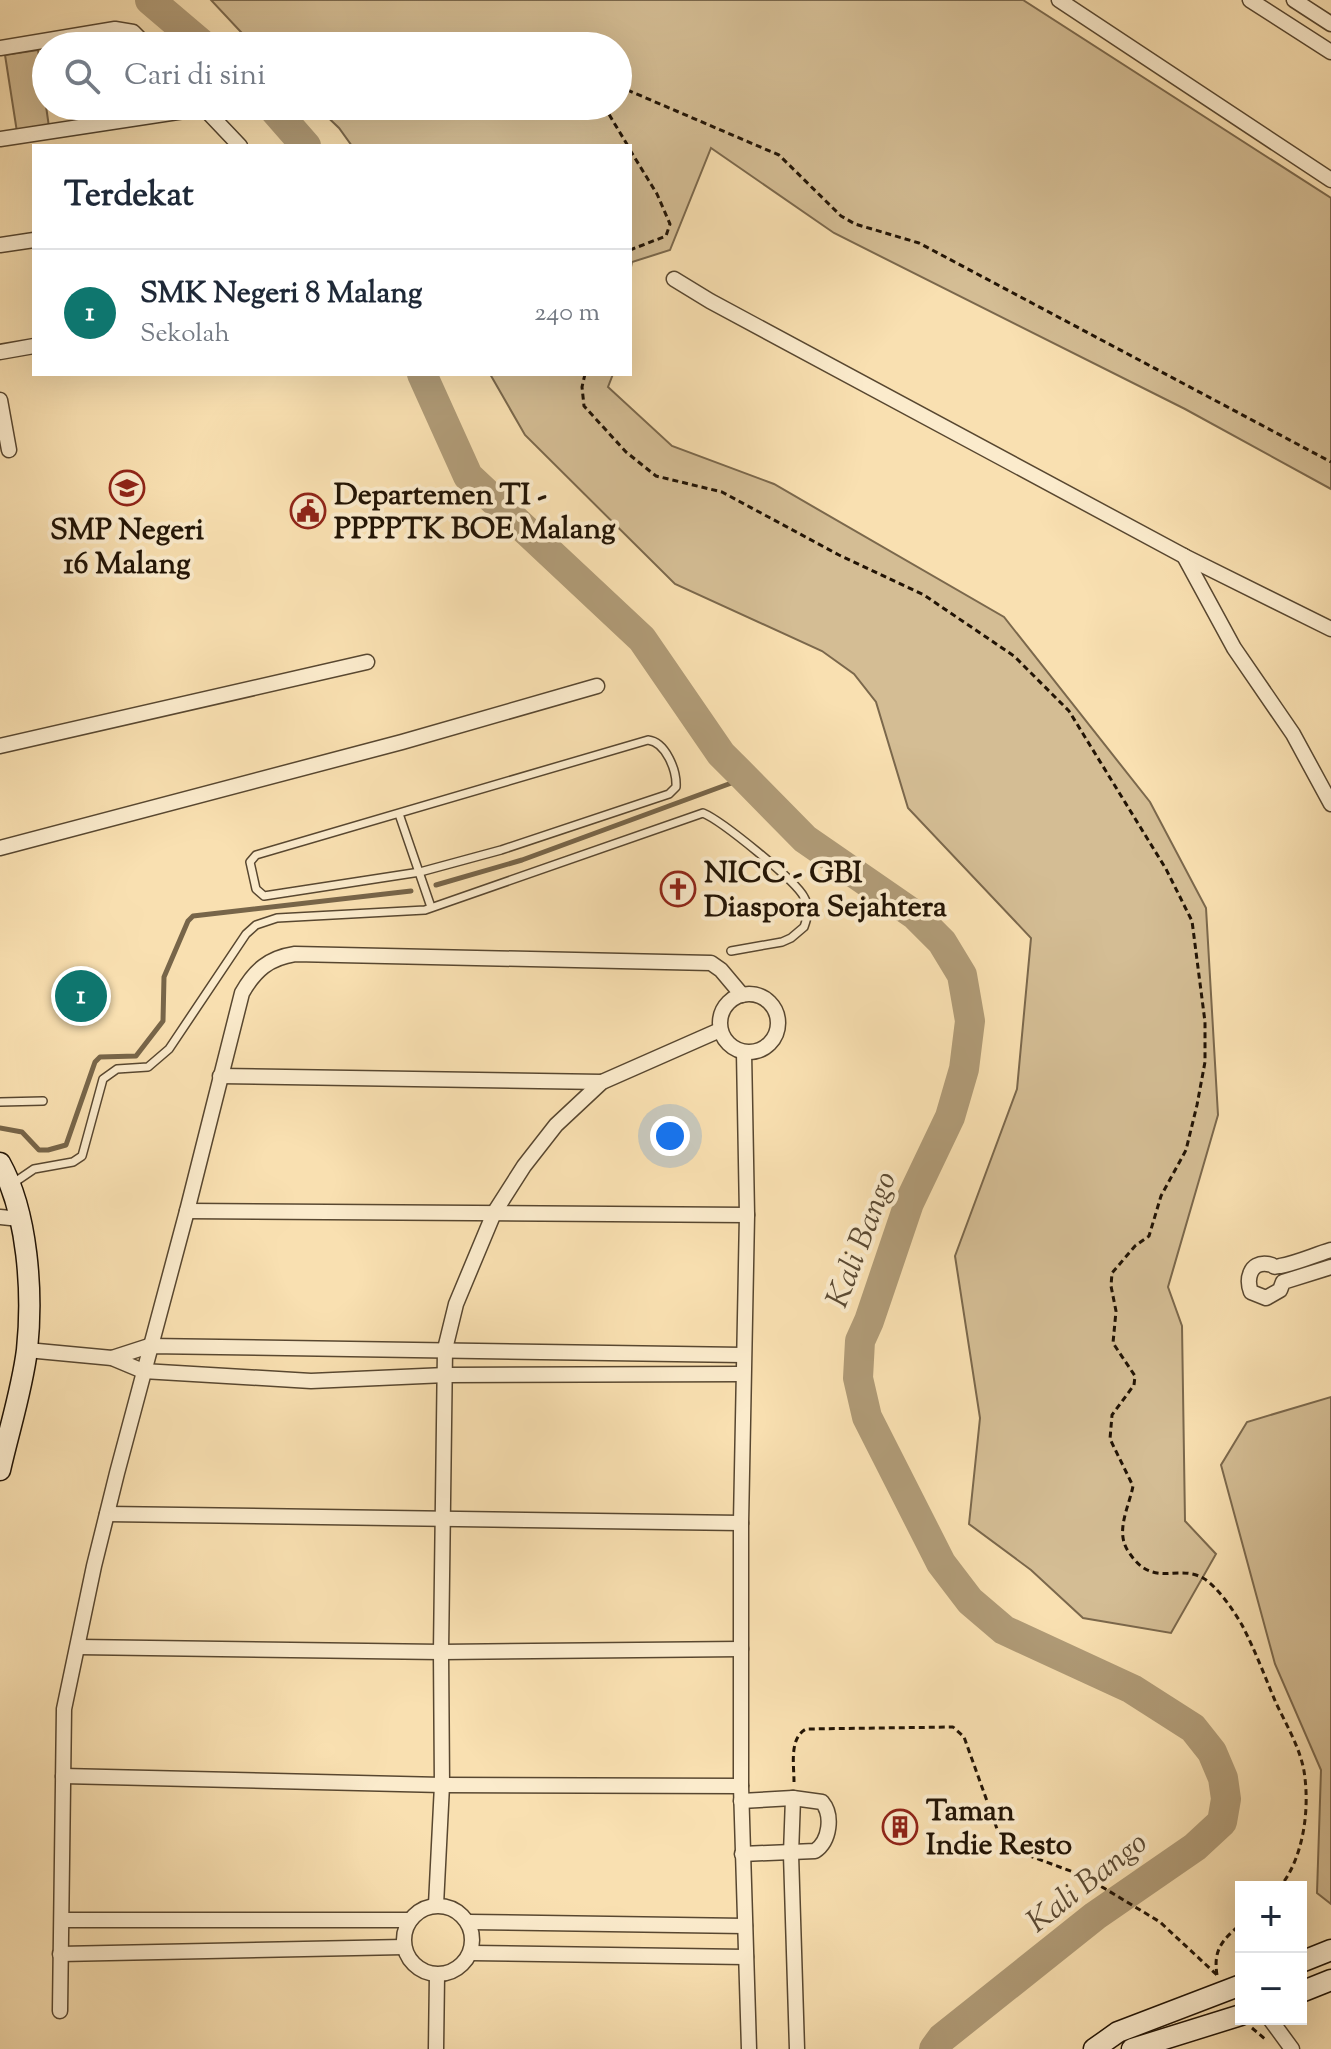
<!DOCTYPE html>
<html lang="id">
<head>
<meta charset="utf-8">
<style>
	:root { --surface:#fff; --page:#f6f6f7; --text:#1f2937; --muted:#747a83; --line:#e0e1e3; --accent:#0f766e }
	body { margin:0; font-family:"Sorts Mill Goudy",serif; background:var(--page); color:var(--text) }
	.controls { position:absolute; right:24px; bottom:24px; display:grid; overflow:hidden; border-radius:0px; box-shadow:0 8px 32px #0002 }
	.controls button { width:72px; height:72px; display:grid; place-items:center; padding:0; border:0; border-bottom:2px solid var(--line); background:var(--surface); color:var(--text); font:40px sans-serif }
	.you { position:absolute; left:670px; top:1136px; width:28px; height:28px; margin:-20px; border:6px solid #fff; border-radius:50%; background:#1a73e8; box-shadow:0 0 0 12px #1a73e833 }
	.badge { display:grid; place-items:center; width:52px; height:52px; border-radius:50%; background:var(--accent); color:#fff; font-size:26px; font-weight:700 }
	.pin { position:absolute; translate:-50% -50%; border:4px solid #fff; box-shadow:0 2px 8px #0006 }
	.list { margin:0; padding:0; list-style:none }
	h2 { display:flex; justify-content:space-between; align-items:center; height:104px; margin:0; padding:0 32px; font-size:34px }
	h2 small { font-size:26px; font-weight:400; color:var(--muted) }
	.list li { display:grid; grid-template-columns:52px 1fr auto; gap:24px; align-items:center; box-sizing:border-box; height:128px; padding:0 32px; border-top:2px solid var(--line) }
	.list b { display:block; font-size:30px; white-space:nowrap }
	.list p { margin:0; font-size:26px; white-space:nowrap; color:var(--muted) }
	.list em { font-size:26px; font-style:normal; color:var(--muted) }
	.icon { flex:none; width:44px; height:44px; fill:none; stroke:currentColor; stroke-width:2; stroke-linecap:round; stroke-linejoin:round }
	.map { position:relative; flex:none; width:1331px; height:2049px; overflow:hidden }
	.search { position:absolute; background:var(--surface); box-shadow:0 8px 32px #0002; left:32px; top:32px; width:600px; height:88px; display:flex; align-items:center; gap:20px; box-sizing:border-box; padding:0 28px; border-radius:44px; color:var(--muted); font-size:30px }
	.panel { position:absolute; background:var(--surface); box-shadow:0 8px 32px #0002; left:32px; top:144px; width:600px; height:232px; border-radius:0px }
	.map>svg:first-child { display:block }
	.green { fill:#d4bd94; stroke:#7b684c; stroke-width:2 }
	.lines { fill:none; stroke-linecap:round; stroke-linejoin:round }
	.stream { stroke:#776549; stroke-width:5 }
	.river { stroke:#b09b77; stroke-width:30 }
	.lane-casing { stroke:#584730; stroke-width:10 }
	.street-casing { stroke:#584730; stroke-width:17 }
	.secondary-casing { stroke:#221405; stroke-width:23 }
	.path { stroke:#221405; stroke-width:3; stroke-dasharray:6 4; stroke-linecap:butt }
	.lane { stroke:#fbebcc; stroke-width:7 }
	.street { stroke:#fbebcc; stroke-width:14 }
	.secondary { stroke:#fbebcc; stroke-width:20 }
	.labels { text-anchor:middle; stroke-width:8; stroke-linejoin:round; paint-order:stroke }
	.poi-label { font-size:30px; font-weight:bold; fill:#221405; stroke:#fbebcc; text-anchor:start }
	.water-label { font-size:32px; font-style:italic; fill:#5b4a33; stroke:#fbebcc }
</style>
</head>
<body>
<div class="map">
<svg width="1331" height="2049" viewBox="0 0 1331 2049">
	<rect width="100%" height="100%" fill="#f9e0b1"/>
	<filter id="stains"><feTurbulence type="fractalNoise" baseFrequency=".0025" numOctaves="4"/><feColorMatrix values="0 0 0 0 .2 0 0 0 0 .09 0 0 0 0 .02 0 0 0 .5 -.17"/></filter>
	<radialGradient id="worn" r=".72"><stop offset=".6" stop-color="#630" stop-opacity="0"/><stop offset="1" stop-color="#630" stop-opacity=".3"/></radialGradient>
	<g class="green">
		<polygon points="211,0 1023,0 1331,198 1331,489 1185,409 834,233 711,148 670,250 632,262 630,272 630,146 352,146 339,128 316,106 618,106 618,46 254,46"/>
		<polygon points="38,50 49,127 17,132 5,55"/>
		<polygon points="490,374 613,374 608,387 672,446 774,484 1004,617 1150,802 1206,908 1218,1115 1168,1287 1182,1326 1185,1521 1216,1554 1171,1633 1083,1618 1031,1570 969,1524 980,1418 955,1256 1017,1089 1031,938 908,808 876,702 854,674 822,651 675,584 525,435"/>
		<polygon points="1331,1397 1331,1904 1317,1893 1321,1770 1275,1664 1221,1465 1247,1422"/>
	</g>
	<g class="lines">
		<g class="stream">
			<polyline points="436,885 522,860 745,778"/>
			<polyline points="0,1128 22,1132 39,1150 48,1150 66,1145 95,1062 100,1057 136,1056 163,1021 164,977 188,921 193,916 411,891"/>
		</g>
		<g class="river">
			<polyline points="150,0 204,46"/>
			<polyline points="271,106 306,146"/>
			<polyline points="422,374 468,476 642,639 721,754 745,778 805,839 915,915 942,942 962,975 970,1021 964,1069 950,1117 909,1203 869,1321 860,1341 858,1378 867,1417 941,1563 970,1601 1004,1630 1132,1689 1193,1728 1212,1752 1223,1778 1226,1799 1222,1822 1195,1847 1095,1916 942,2038 934,2049"/>
		</g>
		<g class="lane-casing">
			<g id="lane">
				<path d="M648 740C666 742 677 771 676 787L669 794 501 850 420 872 264 896 256 889 250 862 256 855Z"/>
				<polyline points="399,814 431,907"/>
				<polyline points="0,1102 43,1101"/>
				<path d="M12 1184 34 1169 73 1162 82 1156 103 1079 117 1069 148 1067 169 1049 246 934 256 925 277 918 425 910 703 813C722 821 795 880 804 897 810 907 808 916 804 927L791 938 782 942 731 951"/>
			</g>
		</g>
		<g class="street-casing">
			<g id="street">
				<polyline points="1059,0 1331,180"/>
				<polyline points="1250,0 1331,52"/>
				<polyline points="1294,0 1331,24"/>
				<polyline points="0,48 115,29 133,32 147,46"/>
				<polyline points="202,106 240,146"/>
				<polyline points="0,139 204,108"/>
				<polyline points="0,245 34,240"/>
				<polyline points="674,279 710,301 1184,556 1331,629"/>
				<polyline points="0,352 34,346"/>
				<polyline points="0,400 9,450"/>
				<polyline points="1184,556 1234,648 1293,734 1331,804"/>
				<polyline points="0,746 367,662"/>
				<polyline points="0,848 402,742 597,686"/>
				<circle cx="749" cy="1023" r="29"/>
				<polyline points="744,1052 747,1215 741,1523 741,1786 749,2049"/>
				<polyline points="220,1076 602,1082"/>
				<polyline points="187,1211 747,1215"/>
				<polyline points="0,1217 20,1219"/>
				<path d="M1331 1250C1314 1255 1297 1263 1280 1266 1270 1268 1277 1265 1267 1264 1250 1262 1246 1279 1251 1292L1266 1298 1280 1290 1283 1282 1331 1267"/>
				<polyline points="27,1350 112,1358 143,1371 311,1381 446,1375 743,1374"/>
				<polyline points="112,1358 149,1346 743,1355"/>
				<polyline points="107,1514 741,1523"/>
				<polyline points="79,1647 441,1652 741,1649"/>
				<polyline points="63,1776 442,1785 741,1786"/>
				<polyline points="793,1798 791,1854 797,2049"/>
				<path d="M741 1801 793 1798 822 1802C833 1815 830 1841 815 1851L742 1854"/>
				<polyline points="436,1905 442,1785 441,1652 445,1349 456,1304 494,1213 524,1166 556,1125 602,1082 720,1030"/>
				<circle cx="438" cy="1940" r="34"/>
				<polyline points="62,1920 410,1920"/>
				<polyline points="469,1922 745,1926"/>
				<polyline points="472,1953 746,1957"/>
				<polyline points="60,1954 404,1947"/>
				<path d="M60 2011 64 1709 94 1566 117 1473 187 1211 242 993C255 970 269 958 295 954L711 963 721 970 742 995"/>
				<polyline points="1270,2019 1292,2049"/>
				<polyline points="436,2049 437,1975"/>
			</g>
		</g>
		<g class="secondary-casing">
			<g id="secondary">
				<path d="M0 1163C28 1213 33 1293 27 1350 22 1390 9 1430 0 1470"/>
				<polyline points="1301,1962 1331,1950"/>
				<polyline points="1301,1992 1331,1980"/>
				<polyline points="1094,2049 1118,2032 1241,1985"/>
				<polyline points="1132,2049 1241,2015"/>
			</g>
		</g>
		<g class="path">
			<polyline points="618,86 779,155 841,216 855,224 919,243 1331,462"/>
			<polyline points="604,106 628,146"/>
			<polyline points="630,150 657,194 670,224 666,236 630,250"/>
			<path d="M585 374 582 387 584 406 626 452 656 476 722 492 839 555 924 595 1014 656 1069 711 1166 869 1192 921 1205 1022V1062L1197 1105 1186 1150 1161 1196 1149 1236 1135 1246 1112 1273 1111 1286 1116 1311 1113 1343 1135 1376 1134 1385 1112 1415 1110 1439 1133 1486C1129 1507 1115 1531 1128 1551 1153 1590 1176 1563 1203 1578 1217 1586 1234 1611 1242 1625 1255 1650 1265 1677 1276 1703 1286 1724 1300 1748 1304 1771 1310 1808 1304 1857 1280 1887"/>
			<path d="M794 1782C794 1765 789 1738 806 1729L953 1727 964 1737 1001 1840 1011 1849 1084 1876 1160 1922 1217 1975"/>
			<path d="M1217 1975C1213 1950 1222 1940 1241 1924"/>
			<polyline points="1252,2028 1265,2039"/>
		</g>
		<use href="#lane" class="lane"/>
		<use href="#street" class="street"/>
		<use href="#secondary" class="secondary"/>
	</g>
	<defs>
		<g id="school-ring" transform="scale(1.8)"><circle r="9.5" fill="#fbebcc" stroke="#8f2418" stroke-width="1.5"/><path d="M0-5L7-2L0 1L-7-2ZM-4 1L0 2.5L4 1V4Q0 6-4 4Z" fill="#8f2418"/></g>
		<g id="civic-ring" transform="scale(1.8)"><circle r="9.5" fill="#fbebcc" stroke="#8f2418" stroke-width="1.5"/><path d="M-.6-6.5H3V-4.5H.6V-3L4-1V1h2V6H-6V1h2V-1L-.6-3ZM-1.2 2.5V6h2.4V2.5Z" fill="#8f2418"/></g>
		<g id="church-ring" transform="scale(1.8)"><circle r="9.5" fill="#fbebcc" stroke="#8f2418" stroke-width="1.5"/><path d="M-1.2-6h2.4v3.5h3.3v2.4h-3.3V6h-2.4V-.1h-3.3v-2.4h3.3Z" fill="#8f2418"/></g>
		<g id="building-ring" transform="scale(1.8)"><circle r="9.5" fill="#fbebcc" stroke="#8f2418" stroke-width="1.5"/><path d="M-4-6H4V6H1V3H-1V6H-4ZM-2.5-4.3h1.7v1.8h-1.7ZM.8-4.3h1.7v1.8H.8ZM-2.5-1h1.7V.8h-1.7ZM.8-1h1.7V.8H.8Z" fill="#8f2418"/></g>
	</defs>
	<g fill-rule="evenodd">
		<use href="#school-ring" x="127" y="488"/>
		<use href="#civic-ring" x="308" y="511"/>
		<use href="#church-ring" x="678" y="889"/>
		<use href="#building-ring" x="900" y="1827"/>
	</g>
	<g class="labels">
		<g class="poi-label">
			<text x="334" y="504">Departemen TI -<tspan x="334" dy="34">PPPPTK BOE Malang</tspan></text>
			<text x="127" y="539" text-anchor="middle">SMP Negeri<tspan x="127" dy="34">16 Malang</tspan></text>
			<text x="704" y="882">NICC - GBI<tspan x="704" dy="34">Diaspora Sejahtera</tspan></text>
			<text x="926" y="1820">Taman<tspan x="926" dy="34">Indie Resto</tspan></text>
		</g>
		<g class="water-label">
			<text transform="translate(860 1239) rotate(-69)" y="11">Kali Bango</text>
			<text transform="translate(1086 1881) rotate(-38)" y="11">Kali Bango</text>
		</g>
	</g>
	<rect width="100%" height="100%" filter="url(#stains)"/>
	<rect width="100%" height="100%" fill="url(#worn)"/>
</svg>
<div class="controls">
<button>+</button>
<button>−</button>
</div>
<div class="you"></div>
<div class="pin badge" style="left:81px;top:996px">1</div>
<div class="search"><svg class="icon" aria-label="search" viewBox="0 0 24 24"><circle cx="10" cy="10" r="6"/><path d="M15 15l6 6"/></svg>Cari di sini</div>
<section class="panel">
<h2>Terdekat<small></small></h2>
<ul class="list">
<li><span class="badge">1</span><div><b>SMK Negeri 8 Malang</b><p>Sekolah</p></div><em>240 m</em></li>
</ul>
</section>
</div>
</body>
</html>
